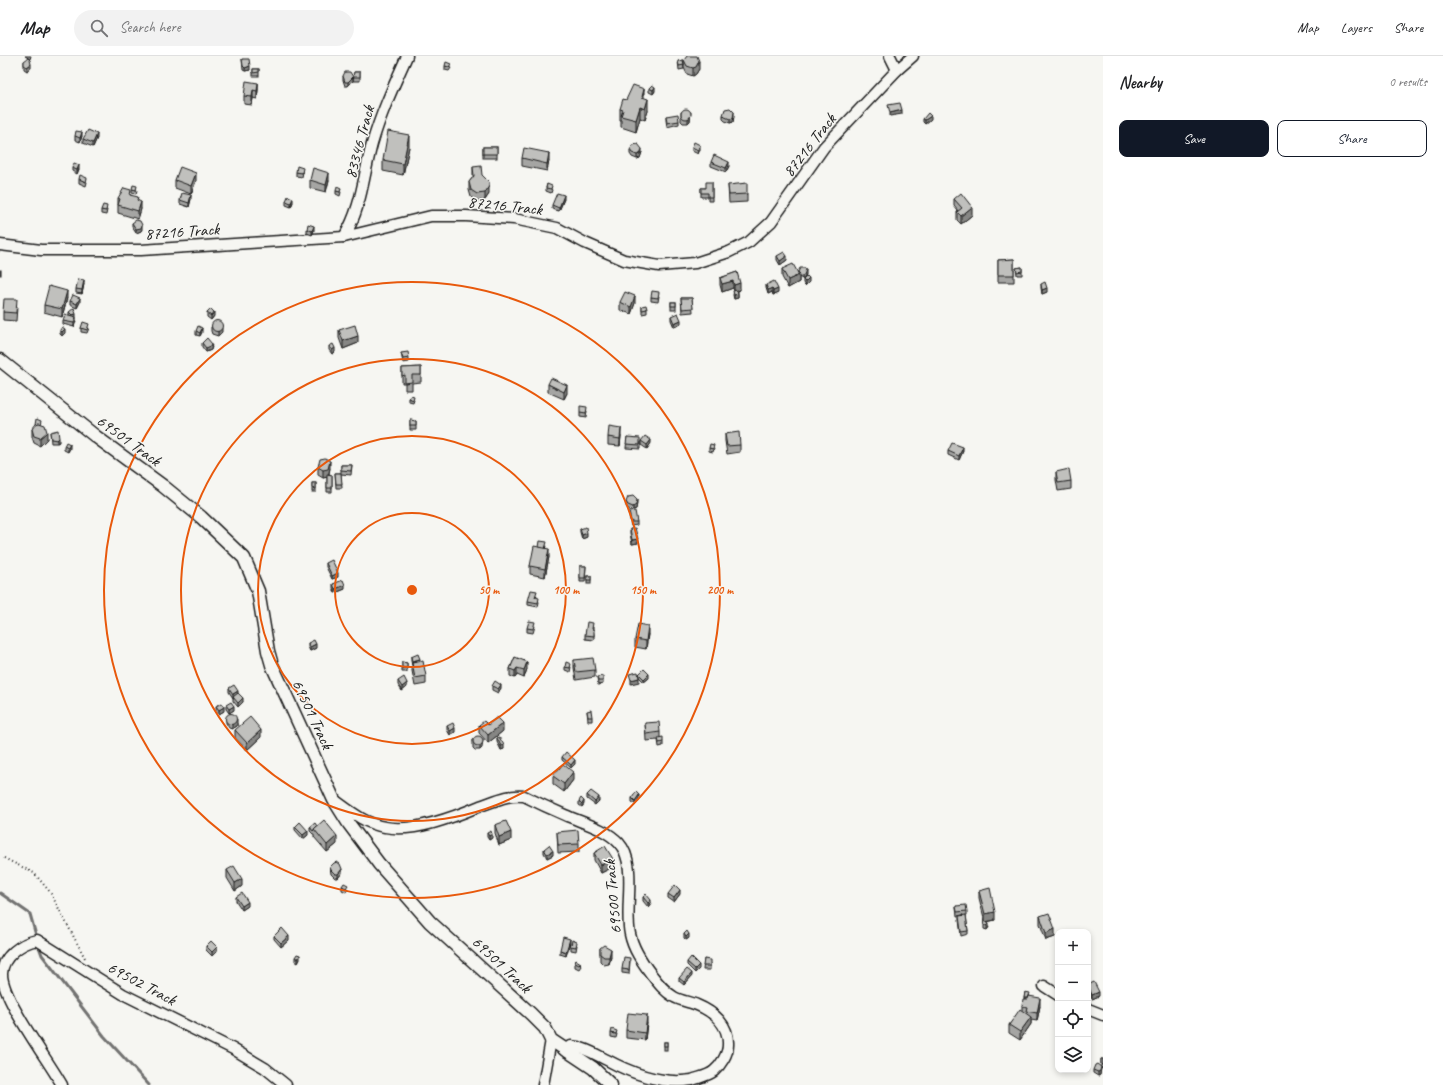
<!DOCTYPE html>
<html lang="en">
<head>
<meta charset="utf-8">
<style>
	:root { --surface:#fff; --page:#f2f2f2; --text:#202124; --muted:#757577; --line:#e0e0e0; --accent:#111827 }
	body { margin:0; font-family:Caveat,sans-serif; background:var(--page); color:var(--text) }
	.controls { position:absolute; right:12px; bottom:12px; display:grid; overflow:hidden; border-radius:8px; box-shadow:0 2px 6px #0003 }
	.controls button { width:36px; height:36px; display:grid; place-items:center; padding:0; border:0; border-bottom:1px solid var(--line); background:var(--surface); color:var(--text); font:20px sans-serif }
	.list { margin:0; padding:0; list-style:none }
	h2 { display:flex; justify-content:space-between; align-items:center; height:52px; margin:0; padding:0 16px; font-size:17px }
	h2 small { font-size:13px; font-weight:400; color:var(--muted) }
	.actions { display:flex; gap:8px; padding:12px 16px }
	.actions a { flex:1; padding:9px 0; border:1px solid var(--accent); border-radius:8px; text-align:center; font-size:14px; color:var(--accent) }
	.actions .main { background:var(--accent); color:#fff }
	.icon { flex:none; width:22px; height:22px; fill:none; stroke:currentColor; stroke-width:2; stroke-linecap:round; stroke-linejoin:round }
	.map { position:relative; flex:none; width:1103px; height:1029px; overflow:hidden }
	header { display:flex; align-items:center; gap:24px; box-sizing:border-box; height:56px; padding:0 20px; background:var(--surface); border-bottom:1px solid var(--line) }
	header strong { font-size:19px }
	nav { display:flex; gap:22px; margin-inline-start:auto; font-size:14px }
	.search { width:280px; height:36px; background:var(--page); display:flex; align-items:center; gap:10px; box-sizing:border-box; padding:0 14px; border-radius:22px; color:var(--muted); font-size:15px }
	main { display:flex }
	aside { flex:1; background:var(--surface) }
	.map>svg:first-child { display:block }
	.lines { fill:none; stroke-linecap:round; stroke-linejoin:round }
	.stream { stroke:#727271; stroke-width:3 }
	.minor-casing { stroke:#1c1c1c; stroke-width:13 }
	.tertiary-casing { stroke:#1c1c1c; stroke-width:15 }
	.path { stroke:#1c1c1c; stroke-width:2; stroke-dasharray:1 3; stroke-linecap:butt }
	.minor { stroke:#f6f6f2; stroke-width:10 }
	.tertiary { stroke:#f6f6f2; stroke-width:12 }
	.wall { fill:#a5a5a3; stroke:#1c1c1c }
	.shaded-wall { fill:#868684; stroke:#1c1c1c }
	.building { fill:#c0c0bd; stroke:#1c1c1c }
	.ring { fill:none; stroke:#e8590c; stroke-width:2 }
	.labels { text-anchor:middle; stroke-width:3; stroke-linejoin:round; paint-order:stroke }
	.street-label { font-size:17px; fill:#1c1c1c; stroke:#f6f6f2 }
	.centre { fill:#e8590c; stroke:#f6f6f2; stroke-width:2 }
	.ring-label { font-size:12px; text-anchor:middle; font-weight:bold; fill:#e8590c; stroke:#f6f6f2; stroke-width:3; stroke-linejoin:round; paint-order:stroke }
</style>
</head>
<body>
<header>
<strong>Map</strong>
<div class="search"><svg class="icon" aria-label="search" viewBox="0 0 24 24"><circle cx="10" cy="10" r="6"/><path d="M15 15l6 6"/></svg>Search here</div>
<nav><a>Map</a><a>Layers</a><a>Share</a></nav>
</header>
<main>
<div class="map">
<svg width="1103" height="1029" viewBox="0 0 1103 1029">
	<rect width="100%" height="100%" fill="#f6f6f2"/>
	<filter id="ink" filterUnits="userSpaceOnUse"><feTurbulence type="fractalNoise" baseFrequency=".025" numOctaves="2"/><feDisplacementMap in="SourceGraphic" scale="8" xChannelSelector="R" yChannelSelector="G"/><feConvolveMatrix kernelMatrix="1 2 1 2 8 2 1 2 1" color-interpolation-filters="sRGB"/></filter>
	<g filter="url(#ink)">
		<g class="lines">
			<g class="stream">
				<polyline points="0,837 30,858 37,883"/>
				<polyline points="38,888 42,899 104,980 149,1029"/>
			</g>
			<g class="minor-casing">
				<g id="minor">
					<polyline points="890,0 897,14"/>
					<path d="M344 181C362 151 363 121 372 88 381 57 394 29 407 0"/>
					<polyline points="0,189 41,194 141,194 344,181 431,160 466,160 514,163 557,172 585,187 624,204 659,210 695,207 729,196 749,186 771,166 824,91 897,14 913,0"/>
					<path d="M336 745C351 756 366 768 385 771 413 777 454 761 480 750 495 745 508 738 524 740 538 747 551 753 565 759 583 767 605 772 619 787 638 808 624 851 630 878 633 893 642 906 651 918 658 927 664 935 674 941 681 945 690 946 697 949 714 956 729 969 728 989 728 998 721 1009 714 1015 708 1020 700 1021 692 1024 662 1029 633 1018 607 1004 595 998 584 991 571 990L565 995"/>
					<polyline points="1044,930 1058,939"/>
					<polyline points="1088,953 1103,959"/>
					<path d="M62 1029C48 1004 2 943 2 918 2 900 22 887 37 884L123 938 233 993 265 1012 286 1029"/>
					<polyline points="543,1029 551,984"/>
				</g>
			</g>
			<g class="tertiary-casing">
				<polyline id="tertiary" points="0,304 95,380 163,430 201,461 244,502 258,535 268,595 272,609 334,744 349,768 379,808 430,866 531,958 545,972 551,984 593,1012 611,1029"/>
			</g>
			<polyline class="path" points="4,802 34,817 50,836 86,904"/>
			<use href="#minor" class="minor"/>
			<use href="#tertiary" class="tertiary"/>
		</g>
		<g class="wall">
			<polygon points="25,0 31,0 30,3"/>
			<polygon points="242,3 250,14 245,15 243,14"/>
			<polygon points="683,4 684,13 679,14 678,5"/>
			<polygon points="684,4 699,13 696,18 693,20 687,18 684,12"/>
			<polygon points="24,5 31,12 27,15 24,13"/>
			<polygon points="445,10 451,12 449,15 445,14"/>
			<rect x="253" y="13" width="6" height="7"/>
			<polygon points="354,16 360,16 360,25 353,25"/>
			<polygon points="343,20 353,25 348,30 345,30 343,24"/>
			<polygon points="258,27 258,34 257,43 253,42 252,49 244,48 244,40"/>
			<polygon points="649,32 655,35 653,38 649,36"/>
			<polygon points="644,42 648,55 645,64 640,62 636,76 621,71 621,64 620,64 620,53 626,44"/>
			<polygon points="681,56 691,56 690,65 688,67 683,67 681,65"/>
			<polygon points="723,59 734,60 733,66 730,67 725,65 723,63"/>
			<polygon points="666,60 679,65 679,68 667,71 666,64"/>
			<polygon points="923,63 931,63 925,68 923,66"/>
			<polygon points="75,80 82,80 80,86 75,84"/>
			<polygon points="97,82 93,91 83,87 83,83"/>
			<polygon points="409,91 403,119 383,115 383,104"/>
			<rect x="483" y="91" width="14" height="11"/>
			<polygon points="692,91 700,93 698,98 692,95"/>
			<polygon points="630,94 642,96 640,102 637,103 632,101 630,98"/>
			<polygon points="522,102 549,105 547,115 522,110"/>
			<polygon points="711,106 729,110 726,116 711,110"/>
			<polygon points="473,111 482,119 489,138 485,144 477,146 471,141 469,134 469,126 473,121"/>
			<polygon points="72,112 79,113 77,118 72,115"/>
			<polygon points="296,116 303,116 302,121 296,120"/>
			<polygon points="79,123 87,126 86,130 79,127"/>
			<polygon points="175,124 196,125 191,138 175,132"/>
			<polygon points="310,124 329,124 326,136 310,132"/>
			<polygon points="712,126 712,145 708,145 708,141 701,141 701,132 706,132"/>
			<polygon points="547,128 552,134 551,137 546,135 546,132"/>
			<polygon points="728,129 747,138 747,146 729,147"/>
			<polygon points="132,133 137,134 136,138 132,137"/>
			<polygon points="336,135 341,136 340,140 336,138"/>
			<polygon points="131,139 138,145 141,153 138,163 118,157 118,142"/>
			<polygon points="191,143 189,151 180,148 180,144"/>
			<polygon points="564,143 559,155 552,153 552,149"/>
			<polygon points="954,143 972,159 961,168 957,164 957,156 958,155 954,150"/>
			<polygon points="286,145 293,146 291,151 286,149"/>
			<polygon points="101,154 107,154 106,159 101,158"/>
			<polygon points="132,167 142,173 141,175 136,177 132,171"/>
			<polygon points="307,173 314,174 312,179 307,177"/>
			<polygon points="777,200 787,204 780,209 777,204"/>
			<polygon points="1014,203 1014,226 998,226 998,204"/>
			<polygon points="1022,211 1022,219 1017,219 1016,212"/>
			<polygon points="782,213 806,218 805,222 809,226 805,230 803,227 803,223 802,223 799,221 799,226 788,232 782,221"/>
			<polygon points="737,216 740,234 738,235 738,242 734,243 733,239 734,235 733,232 722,236 720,229 720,222"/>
			<polygon points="84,228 82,238 76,237 76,233"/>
			<polygon points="1041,228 1047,236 1042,238 1041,232"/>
			<polygon points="766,229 778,237 773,239 772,236 768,238 766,232"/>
			<polygon points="659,240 658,246 651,245 651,241"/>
			<polygon points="67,242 62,261 44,256 44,249"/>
			<polygon points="681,242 692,242 693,256 682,257"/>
			<polygon points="70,245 80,246 77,252 70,249"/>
			<polygon points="620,246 635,247 631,258 620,254"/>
			<rect x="671" y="246" width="5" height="8"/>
			<polygon points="642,250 647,253 647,257 642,258"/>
			<polygon points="17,251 16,265 3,264 3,256"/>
			<polygon points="69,256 76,262 74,271 63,268 63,265 69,259"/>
			<polygon points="207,257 214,260 211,264 207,261"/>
			<polygon points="671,260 681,268 674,271 671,264"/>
			<polygon points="211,271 222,276 218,280 212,278 211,275"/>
			<polygon points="81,272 89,272 87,277 81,276"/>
			<polygon points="60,274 65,277 62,280 60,278"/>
			<polygon points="339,274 358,287 343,293 339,282"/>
			<polygon points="196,275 202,276 200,280 196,279"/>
			<polygon points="202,287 212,291 211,294 206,296 202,291"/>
			<polygon points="329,290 335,296 332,298 329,294"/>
			<polygon points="401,297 409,302 409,306 403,307"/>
			<polygon points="421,311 421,326 412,327 412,334 405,334 405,327 402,327 402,312"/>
			<polygon points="548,328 567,337 564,343 548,336"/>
			<polygon points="409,342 414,344 413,347 409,346"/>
			<polygon points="587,355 586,362 580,361 580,357"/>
			<polygon points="410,364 416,365 416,374 410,374"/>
			<polygon points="42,368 47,383 40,390 34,387 32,381 32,373"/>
			<polygon points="50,376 59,386 57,387 51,387"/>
			<polygon points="725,378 740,389 740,396 727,398 725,385"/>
			<polygon points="621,380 620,390 608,389 608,381"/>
			<polygon points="627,381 640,386 640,393 626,392"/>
			<polygon points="641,385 651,387 647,393 641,389"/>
			<polygon points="64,390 70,392 68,396 64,394"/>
			<polygon points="709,392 714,393 713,396 709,395"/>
			<polygon points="948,395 963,395 959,404 948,399"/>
			<polygon points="341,409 352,409 351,419 341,418 342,432 336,432 335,417 341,417"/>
			<polygon points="318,411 330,412 329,418 332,419 332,436 327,436 327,421 323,422 318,419"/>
			<polygon points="1056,416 1071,425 1071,433 1058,435 1056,424"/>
			<rect x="312" y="427" width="4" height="9"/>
			<polygon points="626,446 637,447 636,453 633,454 628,453 626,450"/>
			<polygon points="629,456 637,466 637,469 631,470"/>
			<polygon points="580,473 587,481 582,483 580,476"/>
			<polygon points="630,473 638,487 632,488 630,477"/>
			<polygon points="547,490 546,493 549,501 545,521 530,518 530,510 539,491"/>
			<polygon points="326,507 338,521 332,523 326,511"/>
			<polygon points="580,510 586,510 585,526 580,526"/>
			<rect x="587" y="520" width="4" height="8"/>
			<polygon points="333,528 345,533 335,537 333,532"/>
			<polygon points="537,539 536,541 539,546 538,551 528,549 528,545"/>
			<polygon points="535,570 533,577 527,576 527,572"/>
			<polygon points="593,571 593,573 594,578 594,584 585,583 585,579"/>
			<polygon points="648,578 646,593 635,591 635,583"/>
			<polygon points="308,587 316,592 310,595 308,591"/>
			<polygon points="411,601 420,606 426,620 426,628 415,630 412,615 412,609 411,605"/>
			<polygon points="515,601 527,613 524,622 517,619 515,622 510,620 510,613"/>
			<polygon points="574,604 595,614 595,621 576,624 574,612"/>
			<polygon points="402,606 407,607 407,616 402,616"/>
			<polygon points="565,611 571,611 570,616 565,614"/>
			<polygon points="639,618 649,622 644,626 639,621"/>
			<polygon points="597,621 603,625 603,628 598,629"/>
			<polygon points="398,625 407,631 402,635 398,629"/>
			<polygon points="492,630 501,632 498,637 492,634"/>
			<polygon points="229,632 238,637 243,646 238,651 233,645 233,642 229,636"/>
			<polygon points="226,649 234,654 229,657 226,653"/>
			<polygon points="216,650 224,655 219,658 216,654"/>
			<polygon points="587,655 592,661 592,665 588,665"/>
			<polygon points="226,664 237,667 237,670 232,673 229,672 226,667"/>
			<polygon points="645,667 660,676 660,682 663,686 663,690 659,691 658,684 646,685"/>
			<polygon points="479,669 488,669 503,675 488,687 479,677"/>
			<polygon points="447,670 455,676 450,679 447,674"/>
			<polygon points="235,674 261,681 247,694 235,682"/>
			<polygon points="497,682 504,693 501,694 497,686"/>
			<polygon points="473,683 482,692 480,694 475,694 473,692"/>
			<polygon points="562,701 575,708 571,712 562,704"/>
			<polygon points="553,720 573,724 564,736 553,728"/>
			<polygon points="587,739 599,745 595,749 587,743"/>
			<polygon points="632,742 639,743 635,748 632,746"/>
			<polygon points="579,745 584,748 582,751 579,749"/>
			<polygon points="495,769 511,784 499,789 495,777"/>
			<polygon points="317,770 337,788 327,796 314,781 314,778 313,778 310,775 310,771"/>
			<polygon points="295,771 308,779 303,783 295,774"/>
			<polygon points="557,776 579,788 579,796 558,797"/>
			<polygon points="487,777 492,782 489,784 487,781"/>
			<polygon points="544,793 553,799 547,802 544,797"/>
			<polygon points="594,797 613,811 601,817 594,804"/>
			<polygon points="330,811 342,817 338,822 335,822 331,818"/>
			<polygon points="227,814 242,830 235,835 227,822"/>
			<polygon points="342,830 348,833 346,836 342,834"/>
			<polygon points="979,835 995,864 987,866 989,871 987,874 984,873 984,869 985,866 979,842"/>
			<polygon points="668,838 680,838 674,846 668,842"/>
			<polygon points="236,841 248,850 242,854 236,845"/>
			<polygon points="643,841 651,847 648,851 643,845"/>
			<polygon points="956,850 967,855 967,859 966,859 968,875 968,878 961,880 959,864 959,860 963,859 957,860"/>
			<polygon points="1040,860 1055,881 1046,884 1040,868"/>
			<polygon points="684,878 689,882 686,884 684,882"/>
			<polygon points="274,880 289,884 281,891 274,883"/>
			<polygon points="570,887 566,900 560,898 560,894"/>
			<polygon points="577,889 576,895 571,894 571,890"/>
			<polygon points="206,890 217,895 212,900 206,894"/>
			<polygon points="600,892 611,901 609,908 604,909 600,905"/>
			<polygon points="295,901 300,903 298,907 295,905"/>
			<polygon points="704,903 710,907 710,914 703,914"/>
			<polygon points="576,904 581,910 579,913 575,911 575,907"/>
			<polygon points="630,905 629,918 622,917 622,913"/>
			<polygon points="687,906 699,913 695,917 687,909"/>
			<polygon points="692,920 684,929 679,925 679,922"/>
			<polygon points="1088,929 1099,940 1092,943 1088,933"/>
			<polygon points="1025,936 1030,940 1040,950 1037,965 1031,964 1031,968 1020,984 1009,977 1009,969 1022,954 1022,950 1024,943"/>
			<polygon points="647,967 645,984 626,982 626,974"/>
			<polygon points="611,977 617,978 616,982 611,981"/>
			<rect x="664" y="986" width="3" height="8"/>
			<polygon points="1101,1003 1103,1003 1103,1013 1101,1012 1100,1019 1098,1020 1093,1017 1093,1014 1101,1010"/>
		</g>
		<g class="shaded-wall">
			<polygon points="699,5 699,13 696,18 693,20 693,12"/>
			<polygon points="31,8 31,12 27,15 27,11"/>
			<polygon points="250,10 250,14 245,15 245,12"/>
			<polygon points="353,21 353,25 348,30 348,26"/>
			<polygon points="258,27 258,34 257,43 257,35"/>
			<polygon points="655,31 655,35 653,38 653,34"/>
			<polygon points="644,33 644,44 642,53 642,41"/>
			<polygon points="253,34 253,42 252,49 252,41"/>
			<polygon points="648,43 648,55 645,64 645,53"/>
			<polygon points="640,51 640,62 636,76 636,64"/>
			<polygon points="902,54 902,58 890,60 890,57"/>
			<polygon points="734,56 734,60 733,66 730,67 730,63"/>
			<polygon points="931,60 931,63 925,68 925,64"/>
			<polygon points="690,61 690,65 688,67 688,63"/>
			<polygon points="82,76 82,80 80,86 80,82"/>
			<polygon points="97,78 97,82 93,91 93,87"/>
			<polygon points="409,79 409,91 403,119 403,108"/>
			<polygon points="700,89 700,93 698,98 698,94"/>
			<polygon points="642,93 642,96 640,102 637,103 637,99"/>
			<polygon points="549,97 549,105 547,115 547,108"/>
			<polygon points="729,106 729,110 726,116 726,112"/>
			<polygon points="79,109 79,113 77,118 77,114"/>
			<polygon points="196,117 196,125 191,138 191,130"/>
			<polygon points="329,117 329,124 326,136 326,129"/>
			<polygon points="489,130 489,138 485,144 485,137"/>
			<polygon points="191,139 191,143 189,151 189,147"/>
			<polygon points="564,139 564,143 559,155 559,152"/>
			<polygon points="293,142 293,146 291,151 291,147"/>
			<polygon points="141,146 141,153 138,163 138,155"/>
			<polygon points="972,151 972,159 961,168 961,160"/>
			<polygon points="142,169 142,173 141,175 136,177 136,173"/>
			<polygon points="314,170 314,174 312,179 312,175"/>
			<polygon points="787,200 787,204 780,209 780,205"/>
			<polygon points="806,214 806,218 804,223 802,223 802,220"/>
			<polygon points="799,219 799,226 788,232 788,224"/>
			<polygon points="809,222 809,226 805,230 805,226"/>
			<polygon points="84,224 84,228 82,238 82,234"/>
			<polygon points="733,225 733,232 722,236 722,228"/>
			<polygon points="740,227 740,234 734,236 734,229"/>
			<polygon points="772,232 772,236 768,238 768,234"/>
			<polygon points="1047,232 1047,236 1042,238 1042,234"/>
			<polygon points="778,233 778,237 773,239 773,235"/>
			<polygon points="67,235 67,242 62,261 62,253"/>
			<polygon points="738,238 738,242 734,243 734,239"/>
			<polygon points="635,240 635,247 631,258 631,251"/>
			<polygon points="80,242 80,246 77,252 77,248"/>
			<polygon points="214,256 214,260 211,264 211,260"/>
			<polygon points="76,258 76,265 74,271 74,267 72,263 72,259"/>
			<polygon points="681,264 681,268 674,271 674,267"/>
			<polygon points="202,272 202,276 200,280 200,277"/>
			<polygon points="222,272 222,276 218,280 218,276"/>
			<polygon points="65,273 65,277 62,280 62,276"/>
			<polygon points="358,280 358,287 343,293 343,285"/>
			<polygon points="212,288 211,294 206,296 206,292"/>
			<polygon points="335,292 335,296 332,298 332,294"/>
			<polygon points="567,329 567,337 564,343 564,336"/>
			<polygon points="621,372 621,380 620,390 620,383"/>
			<polygon points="47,376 47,383 40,390 40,382"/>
			<polygon points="59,382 59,386 57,387 57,384"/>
			<polygon points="651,384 651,387 647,393 647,389"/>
			<polygon points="70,388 70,392 68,396 68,392"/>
			<polygon points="963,391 963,395 959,404 959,400"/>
			<polygon points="330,405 330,412 328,421 323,422 323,414"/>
			<polygon points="637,444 637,447 636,453 633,454 633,451"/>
			<polygon points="587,477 587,481 582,483 582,479"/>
			<polygon points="638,483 638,487 632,488 632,484"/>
			<polygon points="549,493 549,501 545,521 545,513"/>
			<polygon points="338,517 338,521 332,523 332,520"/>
			<polygon points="345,529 345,533 335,537 335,533"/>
			<polygon points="648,570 648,578 646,593 646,585"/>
			<polygon points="316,588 316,592 310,595 310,591"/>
			<polygon points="420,603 420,607 412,607 412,609 412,605"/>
			<polygon points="527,606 527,613 524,622 524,614"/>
			<polygon points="517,612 517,619 515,622 515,615"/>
			<polygon points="649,618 649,622 644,626 644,623"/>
			<polygon points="639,622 639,626 631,628 631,624"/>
			<polygon points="407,627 407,631 402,635 402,631"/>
			<polygon points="501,629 501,632 498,637 498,633"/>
			<polygon points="238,635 238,639 233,642 233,638"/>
			<polygon points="243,642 243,646 238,651 238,647"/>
			<polygon points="234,650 234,654 229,657 229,653"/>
			<polygon points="224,651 224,655 219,658 219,654"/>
			<polygon points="237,663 237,670 232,673 232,669"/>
			<polygon points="503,667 503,675 488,687 488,679"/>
			<polygon points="455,672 455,676 450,679 450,675"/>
			<polygon points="261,674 261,681 247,694 247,687"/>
			<polygon points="483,683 482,692 480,694 480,690"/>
			<polygon points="504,689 504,693 501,694 501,690"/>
			<polygon points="575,704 575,708 571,712 571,709"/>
			<polygon points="573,716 573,724 564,736 564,728"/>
			<polygon points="639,739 639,743 635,748 635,745"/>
			<polygon points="599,741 599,745 595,749 595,746"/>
			<polygon points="584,745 584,748 582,751 582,748"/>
			<polygon points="308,775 308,779 303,783 303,779"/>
			<polygon points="511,776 511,784 499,789 499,781"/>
			<polygon points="492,778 492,782 489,784 489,780"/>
			<polygon points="337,780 337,788 327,796 327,789"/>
			<polygon points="553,795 553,799 547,802 547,798"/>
			<polygon points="613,803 613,811 601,817 601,809"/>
			<polygon points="342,813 342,817 338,822 338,818"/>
			<polygon points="242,823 242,830 235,835 235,827"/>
			<polygon points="680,834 680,838 674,846 674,842"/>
			<polygon points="651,844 651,847 648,851 648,847"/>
			<polygon points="248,846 248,850 242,854 242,850"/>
			<polygon points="995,856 995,864 985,866 985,858"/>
			<polygon points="989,868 989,871 987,874 987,870"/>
			<polygon points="1055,873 1055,881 1046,884 1046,877"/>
			<polygon points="689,878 689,882 686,884 686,881"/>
			<polygon points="289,880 289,884 281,891 281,887"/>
			<polygon points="570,883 570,887 566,900 566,896"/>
			<polygon points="217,891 217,895 212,900 212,896"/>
			<polygon points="611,893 611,901 609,908 609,901"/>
			<polygon points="300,899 300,903 298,907 298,903"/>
			<polygon points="699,909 699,913 695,917 695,913"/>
			<polygon points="692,917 692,920 684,929 684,926"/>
			<polygon points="1099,936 1099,940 1092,943 1092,939"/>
			<polygon points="1040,942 1040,950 1037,965 1037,957"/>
			<polygon points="647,959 647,967 645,984 645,977"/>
			<polygon points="1031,961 1031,968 1020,984 1020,976"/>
			<polygon points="1101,1011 1100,1019 1098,1020 1098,1016"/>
		</g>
		<g class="building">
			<polygon points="687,0 697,0 699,5 696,11 693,12 687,10 684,4"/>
			<polygon points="28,2 30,4 31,8 27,11 24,9 24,5"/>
			<polygon points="242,3 249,3 250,10 245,12 243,10"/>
			<polygon points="683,4 684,9 679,10 678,5"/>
			<polygon points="446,6 451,8 449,11 445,10"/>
			<polygon points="253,13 259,13 259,16 253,17"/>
			<polygon points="345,16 350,16 353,21 348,26 345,26 343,20"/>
			<polygon points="354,16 360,16 360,21 353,21"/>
			<polygon points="246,25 258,27 257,35 253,34 252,41 244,40"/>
			<polygon points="633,29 644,33 642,41 648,43 645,53 640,51 636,64 621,60 623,54 620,53 623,43 626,44"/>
			<polygon points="652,29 655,31 653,34 649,32"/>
			<polygon points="900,47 902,54 890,57 888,49"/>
			<polygon points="730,52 734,56 733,62 730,63 725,61 723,59 725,53"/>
			<circle cx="686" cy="58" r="5"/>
			<polygon points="928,57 931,60 925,64 923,63"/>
			<polygon points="678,58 679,65 667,67 666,60"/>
			<polygon points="88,74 97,78 93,87 83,83"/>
			<polygon points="76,75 82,76 80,82 75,80"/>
			<polygon points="388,75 409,79 403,108 383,104"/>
			<polygon points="694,86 700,89 698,94 692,91"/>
			<polygon points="638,88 642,93 640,98 637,99 632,97 630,94 633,89"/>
			<rect x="483" y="91" width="14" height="7"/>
			<polygon points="524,92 549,97 547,108 522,102"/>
			<polygon points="714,99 729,106 726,112 711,106"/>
			<polygon points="74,107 79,109 77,114 72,112"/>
			<polygon points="297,110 303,112 302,117 296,116"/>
			<polygon points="481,110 482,119 489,126 489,130 485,137 477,138 471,134 469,126 474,120 473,111"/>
			<polygon points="180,111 196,117 191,130 175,124"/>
			<polygon points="313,112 329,117 326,129 310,124"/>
			<polygon points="80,119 87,122 86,126 79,123"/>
			<polygon points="706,126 712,126 712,141 708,141 708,137 701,137 701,132 706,132"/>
			<polygon points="747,127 747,138 729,139 728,129"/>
			<polygon points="547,128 552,130 551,133 546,132"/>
			<polygon points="133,129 137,130 136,134 132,133"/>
			<polygon points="337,130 341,132 340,136 336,135"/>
			<polygon points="124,132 131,134 130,139 138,141 137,144 141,146 138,155 118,149 120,143 118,142"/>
			<polygon points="182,137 191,139 189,147 180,144"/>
			<polygon points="557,137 564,139 559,152 552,149"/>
			<polygon points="961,137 972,151 961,160 957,156 962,152 954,143"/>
			<polygon points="288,140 293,142 291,147 286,145"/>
			<polygon points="103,149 107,150 106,155 101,154"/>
			<polygon points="136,164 140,165 142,169 141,172 136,173 132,167"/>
			<polygon points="308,168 314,170 312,175 307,173"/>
			<polygon points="784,196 787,200 780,205 777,200"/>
			<polygon points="1014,203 1014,219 998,219 998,204"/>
			<polygon points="793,208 799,219 788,224 782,213"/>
			<polygon points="1022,211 1022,215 1017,216 1016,212"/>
			<polygon points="800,212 805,212 806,214 804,219 802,220 798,216"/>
			<rect x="0" y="214" width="1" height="5"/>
			<polygon points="737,216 740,227 734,229 733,225 722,228 720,222"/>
			<polygon points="807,220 809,222 805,226 803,224"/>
			<polygon points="78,223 84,224 82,234 76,233"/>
			<polygon points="774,225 778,233 773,235 772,232 768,234 766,229"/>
			<polygon points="1045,226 1047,232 1042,234 1041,228"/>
			<polygon points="49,230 67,235 62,253 44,249"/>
			<polygon points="737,234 738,238 734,239 733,235"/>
			<polygon points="652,235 659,236 658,242 651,241"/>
			<polygon points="625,236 635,240 631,251 620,246"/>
			<polygon points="73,239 80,242 77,248 70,245"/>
			<polygon points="681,242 692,242 693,252 682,253"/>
			<polygon points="4,243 17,243 16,257 3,256"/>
			<rect x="671" y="246" width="5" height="4"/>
			<polygon points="646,249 647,253 642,254 642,250"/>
			<polygon points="74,252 76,258 72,259 69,256"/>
			<polygon points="211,253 214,256 211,260 207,257"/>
			<polygon points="678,257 681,264 674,267 671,260"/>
			<polygon points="65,258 76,261 74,267 63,265"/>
			<circle cx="217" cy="270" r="5.5"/>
			<polygon points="83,266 89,268 87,274 81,272"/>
			<polygon points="355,269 358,280 343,285 339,274"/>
			<polygon points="198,270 202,272 200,277 196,275"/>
			<polygon points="62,271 65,273 62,276 60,274"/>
			<polygon points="207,282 212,288 211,290 206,292 202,287"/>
			<polygon points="333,288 335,292 332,294 329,290"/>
			<polygon points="408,296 409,302 403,303 401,297"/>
			<polygon points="421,311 421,319 412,319 412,326 405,327 405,319 402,320 402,312"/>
			<polygon points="551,322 567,329 564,336 548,328"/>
			<polygon points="411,339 414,340 413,344 409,342"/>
			<polygon points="580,350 587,351 586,358 580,357"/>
			<polygon points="37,362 42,364 41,368 39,367 36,368"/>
			<polygon points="410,364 416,365 416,370 410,370"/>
			<polygon points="39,367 45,369 47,376 40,382 34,380 32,373 36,368"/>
			<polygon points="609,370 621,372 620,383 608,381"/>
			<polygon points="58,374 59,382 57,384 51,383 50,376"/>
			<polygon points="739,376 740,389 727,390 725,378"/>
			<polygon points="645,380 651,384 647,389 641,385"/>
			<polygon points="627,381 640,382 640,389 626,388"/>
			<polygon points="66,386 70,388 68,392 64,390"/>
			<polygon points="952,387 963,391 959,400 948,395"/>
			<polygon points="710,388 714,389 713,393 709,392"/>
			<polygon points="325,402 330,405 328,413 323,414 318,411 320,403"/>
			<polygon points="341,409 352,409 351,415 341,414"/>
			<polygon points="1069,413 1071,425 1058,427 1056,416"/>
			<polygon points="335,417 341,417 342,428 336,428"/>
			<polygon points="327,418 332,419 332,432 327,432"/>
			<polygon points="312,427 316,427 316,433 312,432"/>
			<polygon points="633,440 637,444 636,449 633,451 628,449 626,446 628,441"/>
			<polygon points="635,455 637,466 631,466 629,456"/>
			<polygon points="586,471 587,477 582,479 580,473"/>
			<polygon points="635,472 638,483 632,484 630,473"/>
			<polygon points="540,485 547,486 545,493 539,491"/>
			<polygon points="534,490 549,493 545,513 530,510"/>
			<polygon points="332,504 338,517 332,520 326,507"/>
			<polygon points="580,510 586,510 585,522 580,522"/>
			<rect x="587" y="520" width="4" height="4"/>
			<polygon points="343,524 345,529 335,533 333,528"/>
			<polygon points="531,534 537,535 535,541 539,542 538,547 528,545"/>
			<polygon points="529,565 535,566 533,573 527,572"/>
			<polygon points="587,566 593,567 592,573 594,574 594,580 585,579"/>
			<polygon points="638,568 648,570 646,585 635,583"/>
			<polygon points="314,584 316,588 310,591 308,587"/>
			<polygon points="418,598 420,603 412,605 411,601"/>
			<polygon points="515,601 527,606 524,614 517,612 515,615 510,613"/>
			<polygon points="593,602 595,614 576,616 574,604"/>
			<polygon points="423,605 426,620 415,622 412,607"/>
			<polygon points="402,606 407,607 407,612 402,612"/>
			<polygon points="566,606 571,608 570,612 565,611"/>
			<polygon points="644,613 649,618 644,623 639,618"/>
			<polygon points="638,616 639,622 631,624 629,618"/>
			<polygon points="603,620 603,625 598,625 597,621"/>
			<polygon points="404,621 407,627 402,631 398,625"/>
			<polygon points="495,625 501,629 498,633 492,630"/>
			<polygon points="234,629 238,635 233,638 229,632"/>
			<polygon points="238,637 243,642 238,647 233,641"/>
			<polygon points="231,646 234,650 229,653 226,649"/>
			<polygon points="222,647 224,651 219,654 216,650"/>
			<polygon points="591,654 592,661 588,661 587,655"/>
			<circle cx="231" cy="663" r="5.5"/>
			<polygon points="250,661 261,674 247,687 235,674"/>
			<polygon points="497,661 503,667 488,679 479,669 484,665 488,669"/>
			<polygon points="659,666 660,676 646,678 645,667"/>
			<polygon points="453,667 455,672 450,675 447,670"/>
			<circle cx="478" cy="685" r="5"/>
			<polygon points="499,681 504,689 501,690 497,682"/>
			<polygon points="663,681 663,686 659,687 658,682"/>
			<polygon points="566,696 575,704 571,709 562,701"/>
			<polygon points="563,708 573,716 564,728 553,720"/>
			<polygon points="591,735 599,741 595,746 587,739"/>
			<polygon points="636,736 639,739 635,745 632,742"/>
			<polygon points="581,742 584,745 582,748 579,745"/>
			<polygon points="324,764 337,780 327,789 314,773"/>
			<polygon points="506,765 511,776 499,781 495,769"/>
			<polygon points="300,766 308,775 303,779 295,771"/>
			<polygon points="315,767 317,770 314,773 314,774 313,775 310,771"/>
			<polygon points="578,774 579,788 558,789 557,776"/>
			<polygon points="491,775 492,778 489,780 487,777"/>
			<polygon points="549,789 553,795 547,798 544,793"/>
			<polygon points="605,790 613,803 601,809 594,797"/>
			<polygon points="337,806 340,808 342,813 338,818 335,818 331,814 330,811 334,807"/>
			<polygon points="234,810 242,823 235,827 227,814"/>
			<polygon points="344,827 348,829 346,832 342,830"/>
			<polygon points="675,829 680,834 674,842 668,838"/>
			<polygon points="990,832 995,856 985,858 979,835"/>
			<polygon points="242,837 248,846 242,850 236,841"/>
			<polygon points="646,838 651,844 648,847 643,841"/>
			<polygon points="966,849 967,855 957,856 956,850"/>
			<polygon points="1049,857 1055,873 1046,877 1040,860"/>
			<polygon points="966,859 968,875 961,876 959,860"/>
			<polygon points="985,865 989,868 987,870 984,869"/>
			<polygon points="282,872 289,880 281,887 274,880"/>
			<polygon points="687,875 689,878 686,881 684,878"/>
			<polygon points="563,881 570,883 566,896 560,894"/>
			<polygon points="572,884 577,886 576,891 571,890"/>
			<polygon points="211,885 217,891 212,896 206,890"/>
			<polygon points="604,889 611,893 609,901 604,901 600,898 600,892"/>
			<polygon points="297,898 300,899 298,903 295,901"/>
			<polygon points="624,901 630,902 629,914 622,913"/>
			<polygon points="691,901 699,909 695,913 687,906"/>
			<polygon points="704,903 710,904 710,910 703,910"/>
			<polygon points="576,904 581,907 579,909 575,907"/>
			<polygon points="687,913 692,917 684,926 679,922"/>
			<polygon points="1094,926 1099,936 1092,939 1088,929"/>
			<polygon points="1025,936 1030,937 1028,942 1024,942"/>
			<polygon points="1029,940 1040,942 1037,957 1026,955 1027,951 1022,950 1023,943 1028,943"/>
			<polygon points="1020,953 1031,961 1020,976 1009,969"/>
			<polygon points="628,957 647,959 645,977 626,974"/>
			<polygon points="612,973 617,975 616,978 611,977"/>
			<rect x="664" y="986" width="3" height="4"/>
			<polygon points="1101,1003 1103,1003 1103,1009 1101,1008"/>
			<polygon points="1097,1008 1101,1011 1100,1015 1098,1016 1093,1014 1095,1009"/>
		</g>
	</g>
	<g class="ring">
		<circle cx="412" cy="534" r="77"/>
		<circle cx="412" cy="534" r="154"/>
		<circle cx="412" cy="534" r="231"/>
		<circle cx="412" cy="534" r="308"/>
	</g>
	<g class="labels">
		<g class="street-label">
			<text transform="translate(359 86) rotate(-75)" y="6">83346 Track</text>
			<text transform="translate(809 89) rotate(-52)" y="6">87216 Track</text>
			<text transform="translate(505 149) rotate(6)" y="6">87216 Track</text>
			<text transform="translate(182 175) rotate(-4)" y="6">87216 Track</text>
			<text transform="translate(129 384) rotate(36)" y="6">69501 Track</text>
			<text transform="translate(313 658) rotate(65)" y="6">69501 Track</text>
			<text transform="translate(612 841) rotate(-95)" y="6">69500 Track</text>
			<text transform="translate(502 908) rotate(43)" y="6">69501 Track</text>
			<text transform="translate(142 927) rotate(28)" y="6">69502 Track</text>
		</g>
	</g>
	<circle cx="412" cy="534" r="6" class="centre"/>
	<g class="ring-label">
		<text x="489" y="538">50 m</text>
		<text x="566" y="538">100 m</text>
		<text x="643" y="538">150 m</text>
		<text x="720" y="538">200 m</text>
	</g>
</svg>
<div class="controls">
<button>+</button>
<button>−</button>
<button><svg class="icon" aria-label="locate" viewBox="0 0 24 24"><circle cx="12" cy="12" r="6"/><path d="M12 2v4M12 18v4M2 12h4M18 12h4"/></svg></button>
<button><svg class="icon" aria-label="layers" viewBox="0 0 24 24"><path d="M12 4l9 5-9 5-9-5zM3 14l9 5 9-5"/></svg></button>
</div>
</div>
<aside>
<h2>Nearby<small>0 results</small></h2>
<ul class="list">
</ul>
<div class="actions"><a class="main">Save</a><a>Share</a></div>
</aside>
</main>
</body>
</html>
